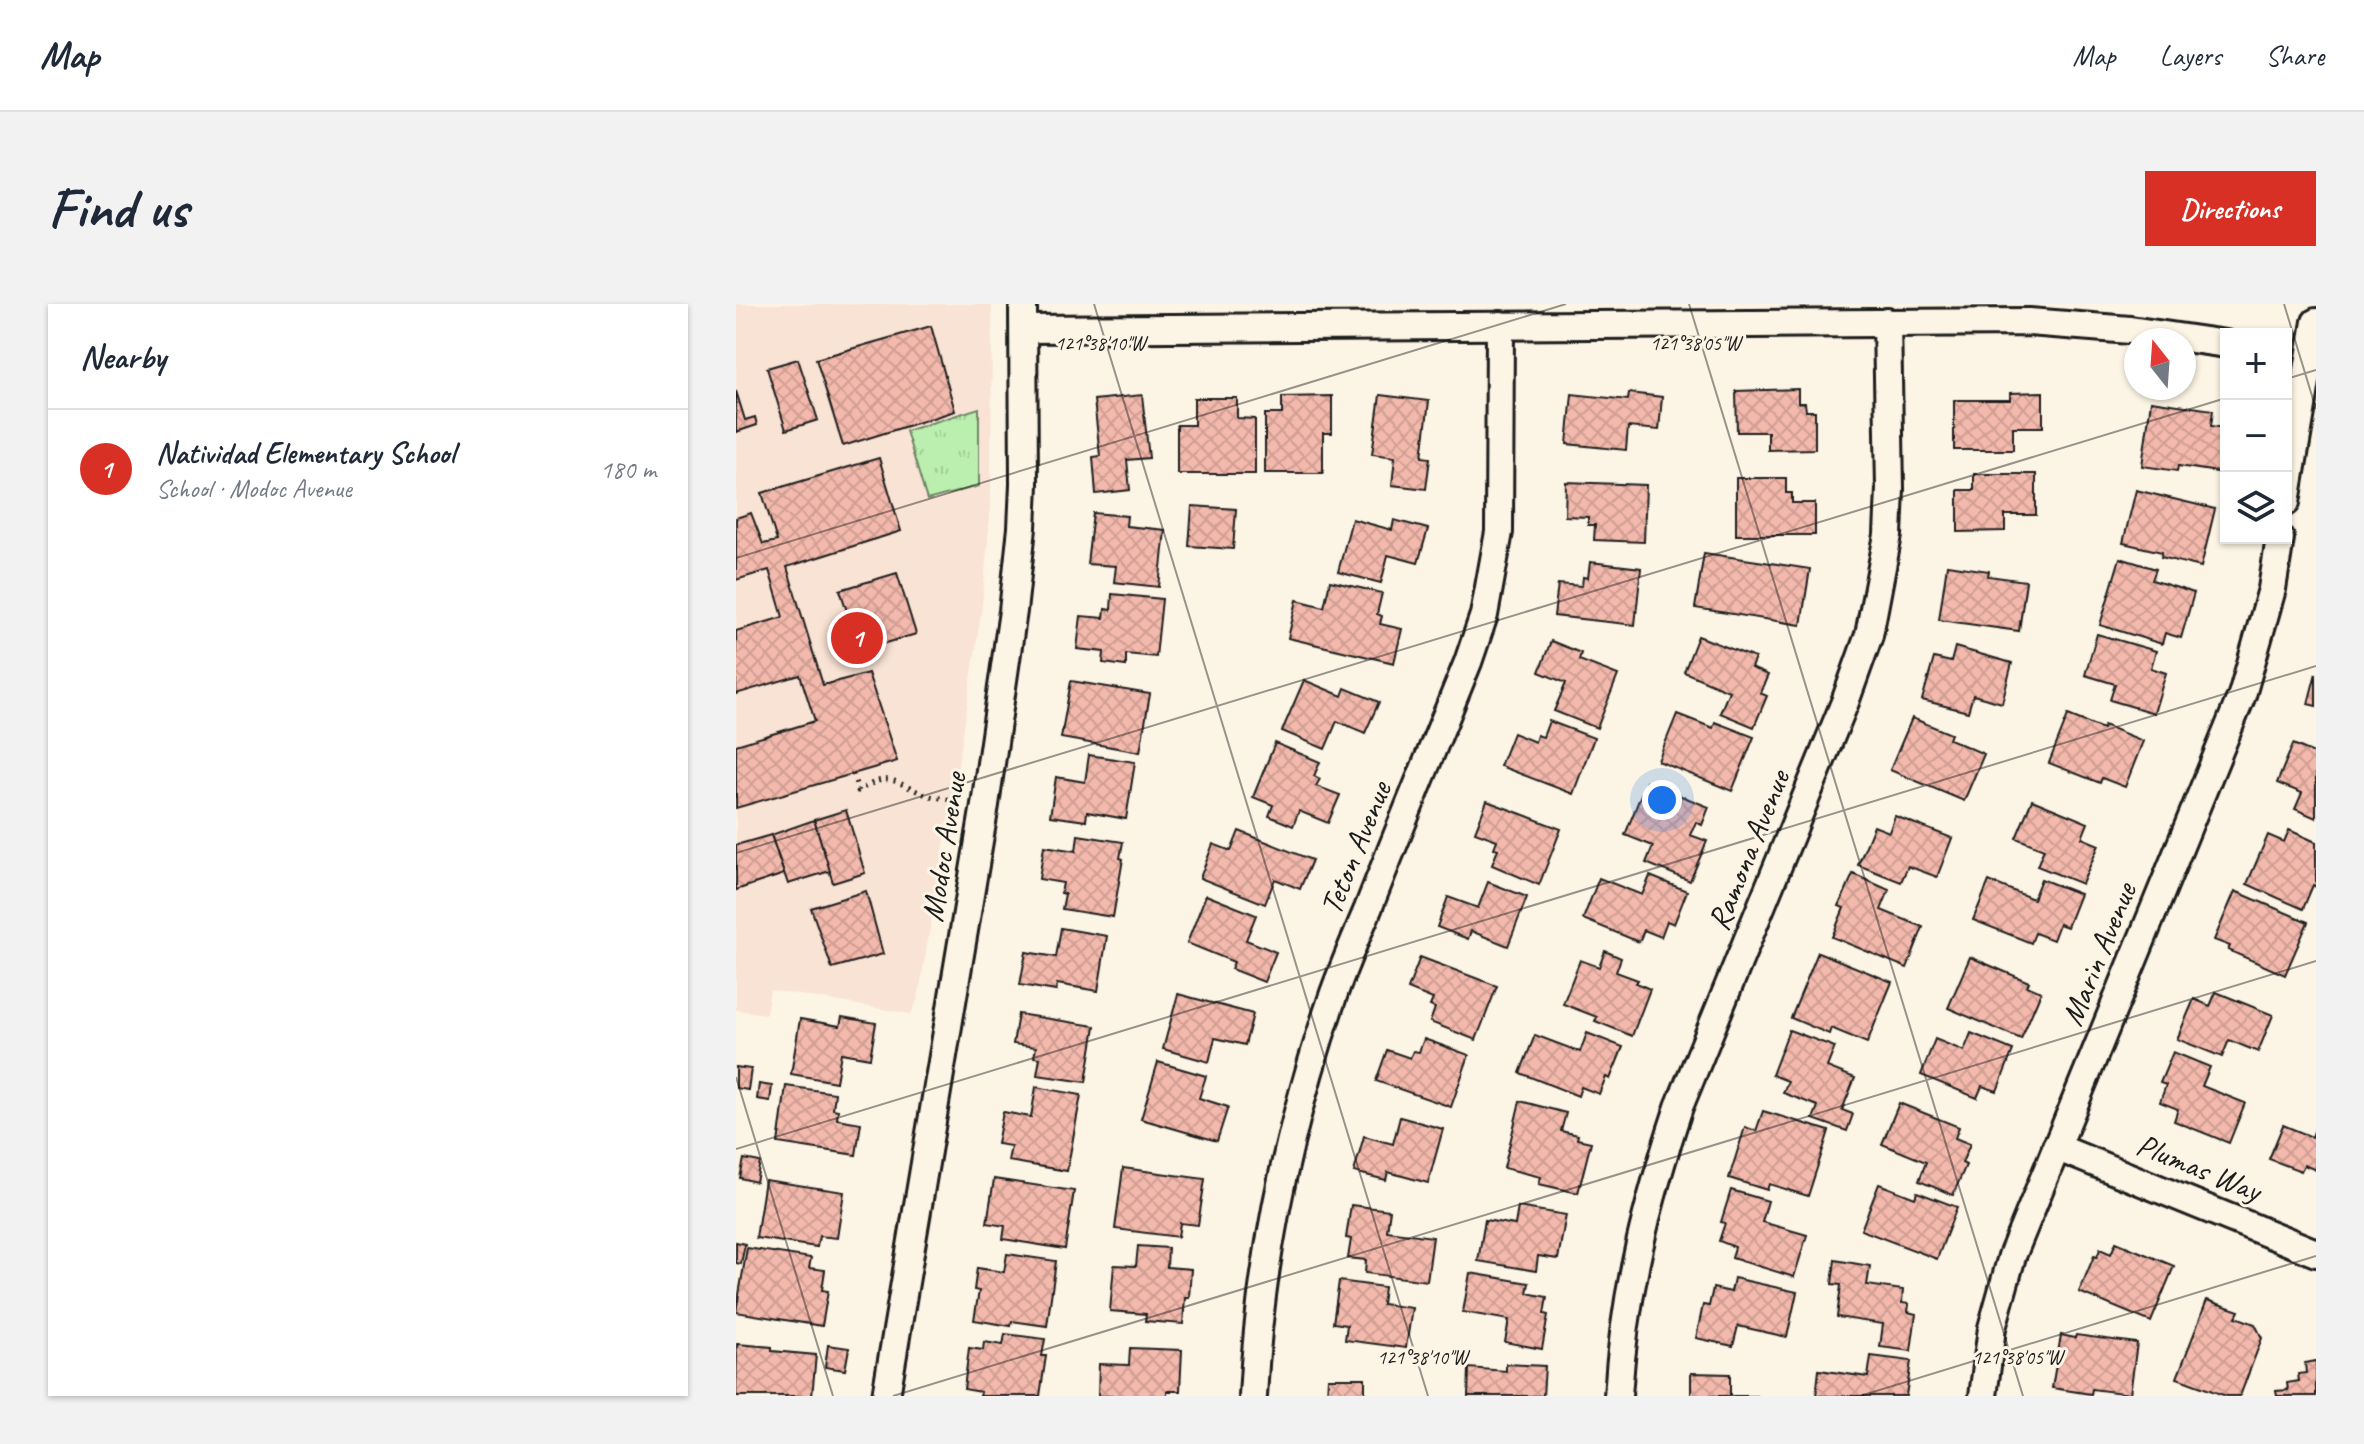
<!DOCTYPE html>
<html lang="en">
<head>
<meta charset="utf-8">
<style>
	:root { --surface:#fff; --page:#f2f2f3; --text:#1f2937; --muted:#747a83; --line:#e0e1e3; --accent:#d93025 }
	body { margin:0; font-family:Caveat,sans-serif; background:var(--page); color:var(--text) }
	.controls { position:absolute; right:24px; top:24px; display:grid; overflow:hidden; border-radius:0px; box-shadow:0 2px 6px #0004 }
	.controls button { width:72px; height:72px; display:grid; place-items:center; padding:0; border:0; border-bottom:2px solid var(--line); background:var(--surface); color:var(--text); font:40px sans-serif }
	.compass { position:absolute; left:1388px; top:24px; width:72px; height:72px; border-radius:50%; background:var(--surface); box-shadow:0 2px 6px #0004; rotate:343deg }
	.you { position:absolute; left:926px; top:496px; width:28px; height:28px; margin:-20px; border:6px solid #fff; border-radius:50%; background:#1a73e8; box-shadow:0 0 0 12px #1a73e833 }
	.badge { display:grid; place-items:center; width:52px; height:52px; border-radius:50%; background:var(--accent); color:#fff; font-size:26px; font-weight:700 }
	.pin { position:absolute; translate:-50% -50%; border:4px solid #fff; box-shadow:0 2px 8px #0006 }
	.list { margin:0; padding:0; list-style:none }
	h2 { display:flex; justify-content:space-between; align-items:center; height:104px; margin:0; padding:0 32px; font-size:34px }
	h2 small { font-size:26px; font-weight:400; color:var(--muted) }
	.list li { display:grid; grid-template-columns:52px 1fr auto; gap:24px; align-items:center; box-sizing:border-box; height:120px; padding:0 32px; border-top:2px solid var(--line) }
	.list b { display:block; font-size:30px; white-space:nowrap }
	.list p { margin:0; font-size:26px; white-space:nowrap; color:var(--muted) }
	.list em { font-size:26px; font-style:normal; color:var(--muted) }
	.icon { flex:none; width:44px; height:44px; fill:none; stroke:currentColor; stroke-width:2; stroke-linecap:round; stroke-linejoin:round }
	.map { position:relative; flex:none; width:1580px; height:1092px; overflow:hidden; border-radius:0px }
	header { display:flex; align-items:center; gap:48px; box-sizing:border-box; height:112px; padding:0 40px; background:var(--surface); border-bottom:2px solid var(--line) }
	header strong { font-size:38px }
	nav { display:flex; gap:44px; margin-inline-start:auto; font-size:28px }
	.intro { display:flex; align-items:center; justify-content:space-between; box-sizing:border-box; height:192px; padding:0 48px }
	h1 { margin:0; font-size:56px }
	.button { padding:20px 36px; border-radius:0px; background:var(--accent); color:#fff; font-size:28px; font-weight:700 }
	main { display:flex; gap:48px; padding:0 48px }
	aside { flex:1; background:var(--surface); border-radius:0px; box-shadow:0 2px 6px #0004 }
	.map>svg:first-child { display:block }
	.built { fill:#f9e3d4 }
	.park { fill:url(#park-tufts); stroke:#6c8666; stroke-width:2 }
	.building { fill:url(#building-cross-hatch); stroke:#1c1c1c; stroke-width:2 }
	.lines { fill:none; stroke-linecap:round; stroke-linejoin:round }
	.street-casing { stroke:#1c1c1c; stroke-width:32 }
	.path { stroke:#1c1c1c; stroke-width:5; stroke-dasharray:2 6; stroke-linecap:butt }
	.street { stroke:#fcf5e5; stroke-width:26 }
	.ticks { fill:none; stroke:#1c1c1c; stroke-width:2; stroke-opacity:0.45 }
	.labels { text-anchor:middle; stroke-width:6; stroke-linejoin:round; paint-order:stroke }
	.street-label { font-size:32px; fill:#1c1c1c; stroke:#fcf5e5 }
	.ticks-label { font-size:20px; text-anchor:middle; fill:#1c1c1c; stroke:#fcf5e5; stroke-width:6; stroke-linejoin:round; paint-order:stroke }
</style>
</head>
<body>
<header>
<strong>Map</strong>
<nav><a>Map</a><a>Layers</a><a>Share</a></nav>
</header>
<div class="intro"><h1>Find us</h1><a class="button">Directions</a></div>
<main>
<aside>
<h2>Nearby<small></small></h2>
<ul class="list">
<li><span class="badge">1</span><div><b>Natividad Elementary School</b><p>School · Modoc Avenue</p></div><em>180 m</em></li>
</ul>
</aside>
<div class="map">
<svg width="1580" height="1092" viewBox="0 0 1580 1092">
	<defs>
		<pattern id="park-tufts" width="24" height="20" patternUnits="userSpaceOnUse" patternTransform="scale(2)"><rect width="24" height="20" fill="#bbefaf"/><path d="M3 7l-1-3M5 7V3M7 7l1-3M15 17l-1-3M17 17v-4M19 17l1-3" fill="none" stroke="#a0cc96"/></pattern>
		<pattern id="building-cross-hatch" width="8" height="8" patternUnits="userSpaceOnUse" patternTransform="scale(2)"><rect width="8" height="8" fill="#f3b9ac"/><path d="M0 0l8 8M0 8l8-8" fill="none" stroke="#d09e93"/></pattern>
	</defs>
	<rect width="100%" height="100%" fill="#fcf5e5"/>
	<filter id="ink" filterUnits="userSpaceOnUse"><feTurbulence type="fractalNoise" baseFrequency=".0125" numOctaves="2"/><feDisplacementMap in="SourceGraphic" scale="16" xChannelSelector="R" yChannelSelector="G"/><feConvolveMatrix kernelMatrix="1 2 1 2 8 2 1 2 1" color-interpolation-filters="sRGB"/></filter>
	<g filter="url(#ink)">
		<polygon class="built" points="0,0 256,0 255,201 246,302 225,443 182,695 175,710 34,686 30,710 0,706"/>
		<polygon class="park" points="243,104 243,182 191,196 170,127"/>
		<g class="building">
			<polygon points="195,22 219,107 107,142 80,55"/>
			<polygon points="62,55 82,116 50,126 31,64"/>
			<polygon points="1062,85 1062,99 1069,99 1070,107 1079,107 1079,145 1032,146 1032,128 1001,128 1000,87"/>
			<polygon points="0,87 9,116 19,113 21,121 0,128"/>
			<polygon points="1307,88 1307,123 1277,123 1277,146 1218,146 1218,96 1274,96 1274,89"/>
			<polygon points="893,89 926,93 923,126 892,123 890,146 831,140 836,90 892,96"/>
			<polygon points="406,91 413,154 391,156 394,186 360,190 357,153 364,152 358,96"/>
			<polygon points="644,91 693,97 686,153 694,154 690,185 656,181 659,153 636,150"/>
			<polygon points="596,92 596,129 587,129 587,169 529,169 529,110 546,110 546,93"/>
			<polygon points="458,94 501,94 501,114 519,115 519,170 441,170 441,121 458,121"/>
			<polygon points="1415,97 1477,106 1475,122 1489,124 1482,168 1442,162 1441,167 1406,162"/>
			<polygon points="143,154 165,227 51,263 87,381 132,369 161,457 0,504 0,441 79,417 64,371 0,390 0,327 47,313 33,266 0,276 0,214 15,209 27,240 41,237 26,189"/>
			<polygon points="1238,170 1300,170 1300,211 1269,211 1269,227 1222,228 1222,186 1238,186"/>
			<polygon points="1000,174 1050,174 1050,189 1056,189 1056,199 1079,199 1079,231 1000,231"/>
			<polygon points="830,178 910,181 908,238 858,236 859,221 852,221 852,213 829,212"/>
			<polygon points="1400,186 1479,205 1465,263 1425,253 1426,248 1387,239"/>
			<polygon points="456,202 500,205 497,245 453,242"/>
			<polygon points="357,209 391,212 390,222 429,226 423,283 378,278 380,262 351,260"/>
			<polygon points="616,215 656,226 658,216 692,225 682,259 652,251 645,279 602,268"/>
			<polygon points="968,249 1074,265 1065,321 959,304"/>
			<polygon points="1384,254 1420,265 1416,276 1458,289 1445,334 1429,329 1426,340 1364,321"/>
			<polygon points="854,258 905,264 899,321 818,312 822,280 846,282 847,273 852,274"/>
			<polygon points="1211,261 1253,267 1252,272 1290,277 1283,327 1203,316"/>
			<polygon points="161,269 180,330 124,347 104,286"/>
			<polygon points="594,277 646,289 641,310 646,312 644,320 666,325 658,359 552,334 561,296 588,303"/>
			<polygon points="376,290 426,295 420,353 390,350 390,362 367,359 368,348 341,345 345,312 368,314 369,305 375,306"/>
			<polygon points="1361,330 1420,347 1415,364 1430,369 1418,409 1374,396 1379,380 1349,371"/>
			<polygon points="962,332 1019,354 1015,364 1032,371 1024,389 1031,392 1018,423 984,409 993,387 948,368"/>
			<polygon points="815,337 845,349 843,356 882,371 861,424 818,407 830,379 803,368"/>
			<polygon points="1219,343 1276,359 1266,399 1237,391 1232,408 1186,396 1198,354 1215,358"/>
			<polygon points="1580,369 1580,402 1572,400"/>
			<polygon points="568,376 606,392 609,384 643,398 629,429 601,417 589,445 546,427"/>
			<polygon points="335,377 414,390 404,448 325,434"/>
			<polygon points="941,410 977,424 979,418 1018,433 996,487 922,457"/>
			<polygon points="1332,411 1367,425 1368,421 1407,437 1389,483 1366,474 1364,479 1313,459"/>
			<polygon points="1176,414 1215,430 1213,435 1248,450 1228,497 1154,466"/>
			<polygon points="813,417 858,434 837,490 764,462 777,429 799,438 801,431 807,433"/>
			<polygon points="539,439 584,458 578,472 584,475 580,482 604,491 592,519 563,507 557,522 533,512 537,501 517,493"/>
			<polygon points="1557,440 1580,450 1580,514 1559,505 1566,489 1541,479"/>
			<polygon points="353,451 399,458 390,515 351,508 350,517 314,512 320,473 349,478"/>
			<polygon points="910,478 973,503 966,521 960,518 954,531 971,537 954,577 910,559 917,542 889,531"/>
			<polygon points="1296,496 1352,519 1346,534 1363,541 1346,580 1301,562 1308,545 1280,534"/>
			<polygon points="751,497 825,525 803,581 756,561 762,545 758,544 761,536 739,528"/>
			<polygon points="110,506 129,569 97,579 78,516"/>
			<polygon points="1159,512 1216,534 1201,573 1172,562 1165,578 1122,561 1138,522 1153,528"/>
			<polygon points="78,516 94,567 52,580 35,531"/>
			<polygon points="1553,526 1580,538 1580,583 1577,581 1567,605 1511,580 1532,531 1548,538"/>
			<polygon points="503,527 576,556 564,585 539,575 529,600 464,574 477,540 495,547"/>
			<polygon points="35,531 48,570 0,586 0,541"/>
			<polygon points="342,531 387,538 384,554 387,555 377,613 326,605 329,590 325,589 327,579 303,575 308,542 340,547"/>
			<polygon points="1117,570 1153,586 1145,606 1187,623 1171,664 1096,633 1108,604 1103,602"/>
			<polygon points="914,572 951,587 938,620 931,617 925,633 908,626 903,638 847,615 863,574 906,591"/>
			<polygon points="1305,575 1344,590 1331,623 1323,620 1317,636 1299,629 1295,639 1237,616 1253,577 1297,595"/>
			<polygon points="752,578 791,593 772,642 735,627 732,635 701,623 712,593 742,604"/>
			<polygon points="130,587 147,650 96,664 75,604"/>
			<polygon points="1499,587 1572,618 1549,671 1492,646 1494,642 1478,636"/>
			<polygon points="470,591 520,611 510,636 540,648 528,678 495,665 498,658 451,639"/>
			<polygon points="325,624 371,632 362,687 321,680 320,687 284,681 290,648 320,653"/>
			<polygon points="869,647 885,654 880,668 902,676 900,679 914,685 896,732 859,717 861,713 827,700 844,656 863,663"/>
			<polygon points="1082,648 1156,678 1131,739 1095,724 1093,730 1055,714"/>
			<polygon points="684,653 761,682 740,736 694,718 699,704 694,702 697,695 672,685"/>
			<polygon points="1234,653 1293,678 1291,682 1305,688 1285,735 1212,704"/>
			<polygon points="1480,688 1537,711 1522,748 1493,736 1486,753 1441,735 1458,695 1474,702"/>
			<polygon points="442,690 517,710 509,741 479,734 473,758 427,745"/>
			<polygon points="282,710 359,722 350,778 301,771 304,754 298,753 300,743 277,740"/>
			<polygon points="106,713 140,719 134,754 105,749 100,778 55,770 64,715 104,722"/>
			<polygon points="1053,726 1099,743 1091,763 1119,774 1106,806 1117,810 1111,827 1077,815 1082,802 1047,789 1052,777 1036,771"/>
			<polygon points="851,729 887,743 874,775 870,773 863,790 845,783 842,792 784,769 799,731 844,748"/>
			<polygon points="1235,729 1277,746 1261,787 1246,782 1241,794 1185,771 1199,735 1228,747"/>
			<polygon points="688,735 733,751 715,803 640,777 651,746 674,754 677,747 683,748"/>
			<polygon points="1437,748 1474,763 1466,782 1509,799 1493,839 1438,817 1442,805 1424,798 1430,781 1424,779"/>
			<polygon points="422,758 470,772 463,794 492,803 481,837 405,815"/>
			<polygon points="0,763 15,765 12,786 0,784"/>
			<polygon points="23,780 36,782 34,797 21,795"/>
			<polygon points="50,782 99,789 97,805 102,806 101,815 125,819 120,851 42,839"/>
			<polygon points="300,783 345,791 331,867 272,857 275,842 261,840 267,808 295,813"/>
			<polygon points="784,797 830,809 825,827 842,831 841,835 855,838 842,889 803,880 805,873 768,864"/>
			<polygon points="1163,799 1223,823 1219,834 1234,840 1226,859 1230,861 1217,891 1183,877 1190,858 1146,840"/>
			<polygon points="1027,807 1093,827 1072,892 1033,880 1031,886 993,874 1009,823 1020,827"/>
			<polygon points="664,813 707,825 692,879 652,868 650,876 618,868 628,832 657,840"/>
			<polygon points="1547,821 1576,833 1580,822 1580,866 1568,861 1565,867 1533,855"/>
			<polygon points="8,855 24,858 20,878 4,874"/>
			<polygon points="387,864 469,875 462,921 444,919 442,933 379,925"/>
			<polygon points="258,875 338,887 329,945 267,935 269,922 251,919"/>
			<polygon points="29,876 108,888 101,934 83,932 81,943 20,934"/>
			<polygon points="1143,880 1179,894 1181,888 1221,903 1201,955 1125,926"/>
			<polygon points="995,886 1032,897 1026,918 1071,931 1058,973 996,954 999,943 983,937 989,919 985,918"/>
			<polygon points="615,901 654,906 651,927 697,933 691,977 629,969 630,956 612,954 615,935 610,934"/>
			<polygon points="782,903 830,911 822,955 802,952 800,967 742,957 749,916 779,921"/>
			<polygon points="0,938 9,940 5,960 0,959"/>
			<polygon points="1380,938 1438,962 1415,1018 1343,988 1358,952 1361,953 1364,945 1375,950"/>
			<polygon points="402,942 432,944 431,963 455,965 453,994 449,994 447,1020 409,1017 410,1010 374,1007 378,961 400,962"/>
			<polygon points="11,944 75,954 73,964 89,966 86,986 92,987 86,1022 0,1008"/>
			<polygon points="271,950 320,957 311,1022 276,1017 275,1022 238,1016 243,987 238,986 241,964 268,968"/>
			<polygon points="1099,956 1134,962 1131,981 1167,986 1166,999 1173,1000 1172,1008 1180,1010 1175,1047 1144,1043 1147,1020 1101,1013 1105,981 1096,980"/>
			<polygon points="734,969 793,979 791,989 811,993 808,1010 812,1011 806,1045 769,1038 773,1016 727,1008"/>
			<polygon points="998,974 1061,988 1051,1033 1002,1022 997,1042 960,1034 967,1001 973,1002 977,984 995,988"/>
			<polygon points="603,977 648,983 646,1000 676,1004 670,1044 609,1036 611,1021 597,1019"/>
			<polygon points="1471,996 1503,1007 1500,1013 1519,1020 1526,1034 1504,1092 1490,1092 1441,1074"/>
			<polygon points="269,1030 309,1035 306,1052 310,1052 304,1092 244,1092 245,1088 228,1085 233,1044 247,1046 248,1038 267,1041"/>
			<polygon points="1325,1031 1339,1034 1340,1031 1401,1039 1394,1090 1356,1085 1355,1090 1316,1084"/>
			<polygon points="1,1040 36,1043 36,1047 80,1051 76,1092 0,1092"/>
			<polygon points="92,1041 113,1044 109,1066 89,1063"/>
			<polygon points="394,1044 446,1046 444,1087 431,1087 431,1092 362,1092 363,1060 393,1061"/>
			<polygon points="1135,1052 1175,1057 1170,1092 1080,1092 1083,1066 1132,1073"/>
			<polygon points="1580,1057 1580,1092 1541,1092 1540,1087 1552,1086 1551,1079 1563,1077 1562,1070 1570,1069 1569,1059"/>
			<polygon points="770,1060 809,1062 807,1092 732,1092 733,1064 770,1067"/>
			<polygon points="955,1069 994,1070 994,1092 1022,1092 955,1092"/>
			<polygon points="592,1074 629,1074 629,1092 591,1092"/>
		</g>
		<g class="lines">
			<g class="street-casing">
				<g id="street">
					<polyline points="288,25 1293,18 1394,26 1490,40"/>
					<polyline points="1550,198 1580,18"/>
					<polyline points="1320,843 1580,949"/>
					<polyline points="150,1092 249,501 277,307 286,224 288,180 287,0"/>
					<path d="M517 1092C524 954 553 820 598 689 608 661 620 633 632 605 664 522 699 440 732 358L748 311 763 228 764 21"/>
					<path d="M882 1092C888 990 911 899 943 803L1109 398 1133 331 1152 231 1154 185 1151 18"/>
					<polyline points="1247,1092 1256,1024 1276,952 1506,391 1536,285 1544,234"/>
				</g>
			</g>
			<path class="path" d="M117 470 122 487C152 469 154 475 183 488 193 493 205 494 216 496"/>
			<use href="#street" class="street"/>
		</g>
	</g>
	<path class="ticks" d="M358 0 692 1092M953 0 1287 1092M1548 0 1580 105M1550 75 1580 66M0 254 830 0M0 549 1490 94M0 773 97 1092M0 845 1580 362M157 1092 1580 657M1124 1092 1580 952"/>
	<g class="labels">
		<g class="street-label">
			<text transform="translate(207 543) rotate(-81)" y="11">Modoc Avenue</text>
			<text transform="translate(619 544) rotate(-68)" y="11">Teton Avenue</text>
			<text transform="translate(1012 546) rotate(-68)" y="11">Ramona Avenue</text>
			<text transform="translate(1362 650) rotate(-68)" y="11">Marin Avenue</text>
			<text transform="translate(1463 863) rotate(22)" y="11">Plumas Way</text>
		</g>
	</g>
	<g class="ticks-label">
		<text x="364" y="46">121°38'10"W</text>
		<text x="959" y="46">121°38'05"W</text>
		<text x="686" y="1060">121°38'10"W</text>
		<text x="1281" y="1060">121°38'05"W</text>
	</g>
</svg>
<div class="controls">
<button>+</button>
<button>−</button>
<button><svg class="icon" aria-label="layers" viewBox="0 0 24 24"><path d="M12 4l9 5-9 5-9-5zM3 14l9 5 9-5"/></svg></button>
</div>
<svg class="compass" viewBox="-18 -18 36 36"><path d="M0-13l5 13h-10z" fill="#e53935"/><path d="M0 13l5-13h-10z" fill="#747a83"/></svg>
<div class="you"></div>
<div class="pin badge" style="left:121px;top:334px">1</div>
</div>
</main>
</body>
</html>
